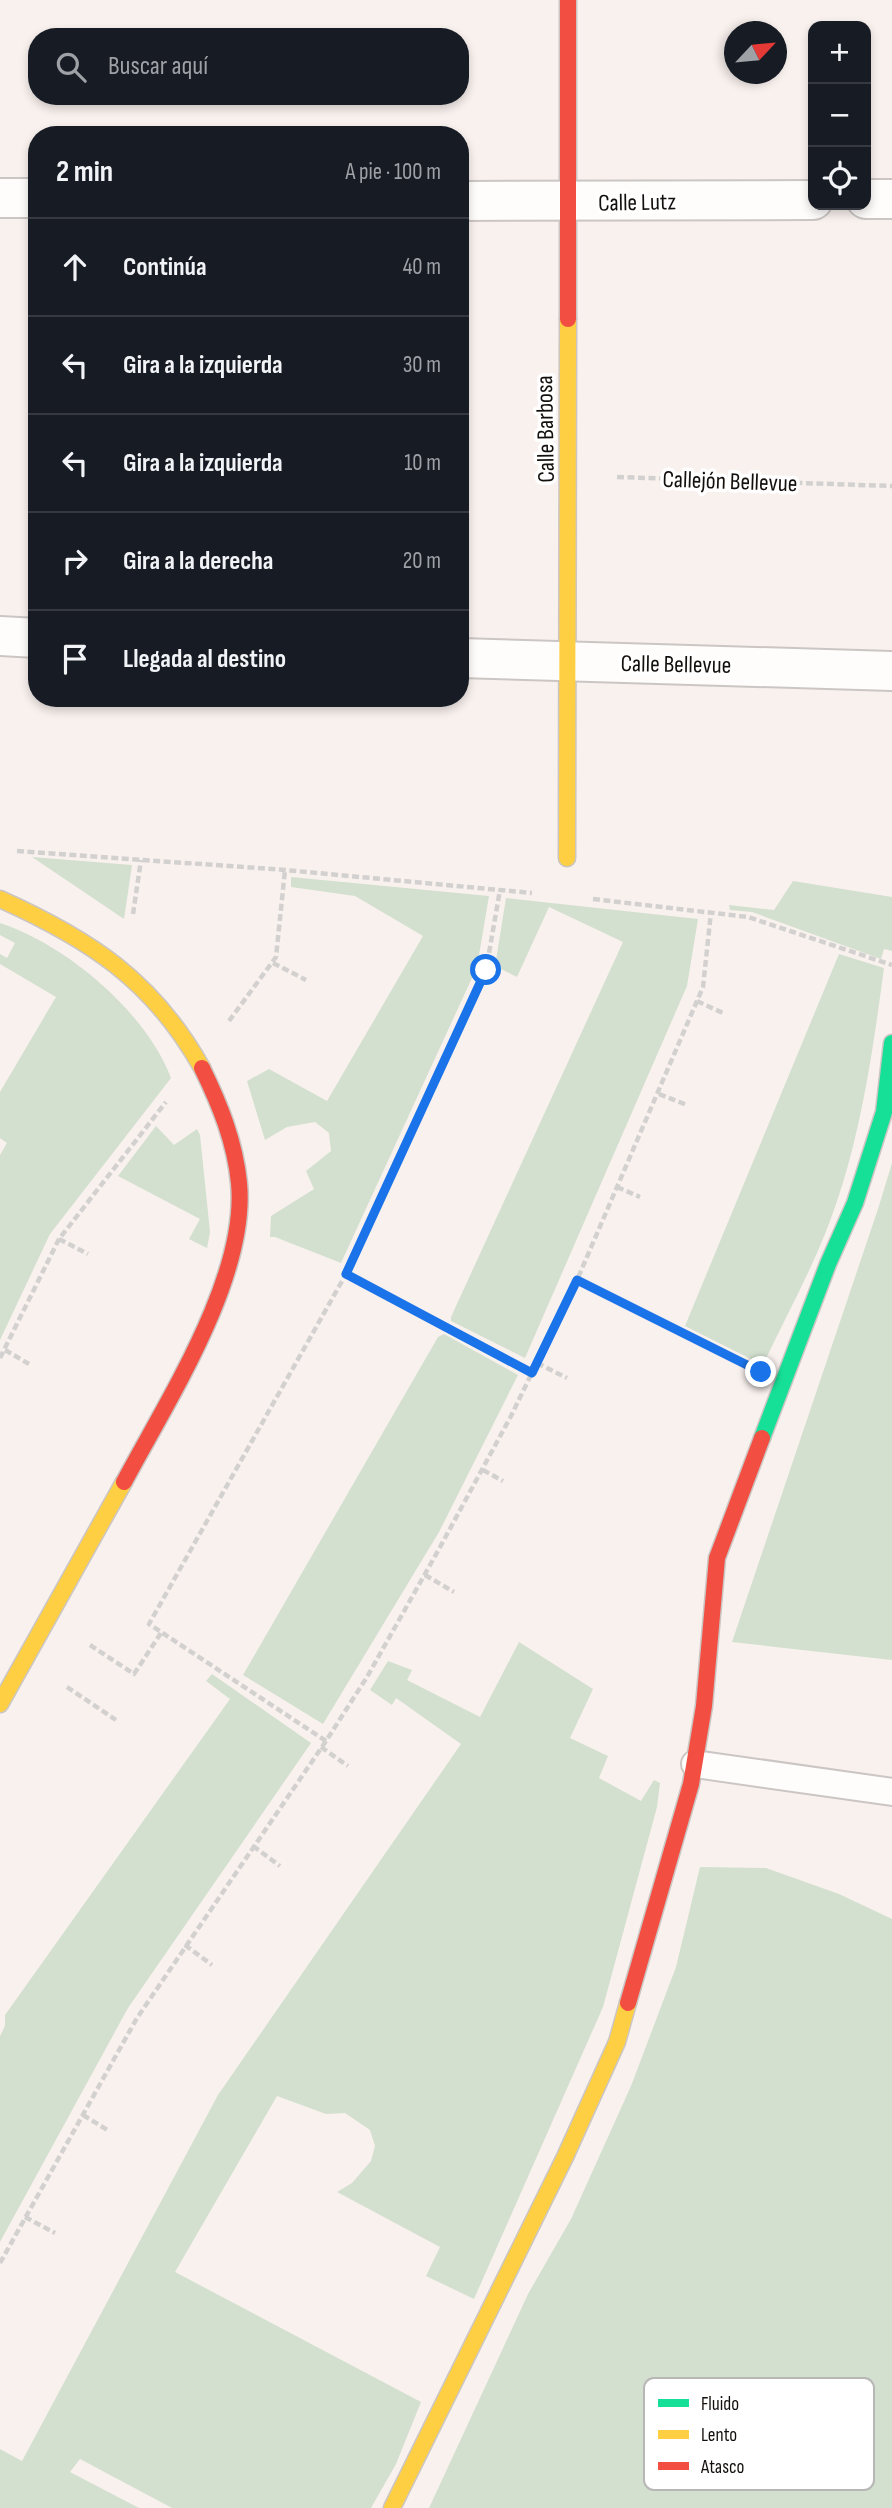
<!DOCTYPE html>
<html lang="es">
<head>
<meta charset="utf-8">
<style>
	:root { --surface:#171b24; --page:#20242c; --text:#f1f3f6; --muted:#9ea1a6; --line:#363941 }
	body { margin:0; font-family:"Sofia Sans Condensed",sans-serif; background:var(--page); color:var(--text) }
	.controls { position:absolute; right:21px; top:21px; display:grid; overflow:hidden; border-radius:14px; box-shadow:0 4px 10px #0003 }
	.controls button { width:63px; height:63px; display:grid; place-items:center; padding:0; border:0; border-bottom:2px solid var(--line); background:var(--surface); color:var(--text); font:35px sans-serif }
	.compass { position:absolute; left:724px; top:21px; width:63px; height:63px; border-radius:50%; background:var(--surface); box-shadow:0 4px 10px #0003; rotate:64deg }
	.stop { position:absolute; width:21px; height:21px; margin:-16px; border:5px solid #1a73e8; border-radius:50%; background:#fff }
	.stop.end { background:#1a73e8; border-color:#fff; box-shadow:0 2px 7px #0008 }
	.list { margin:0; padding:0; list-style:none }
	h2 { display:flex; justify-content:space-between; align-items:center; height:91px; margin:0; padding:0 28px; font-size:30px }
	h2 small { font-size:23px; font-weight:400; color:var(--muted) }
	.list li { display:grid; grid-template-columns:46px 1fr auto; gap:21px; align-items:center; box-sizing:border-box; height:98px; padding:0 28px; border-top:2px solid var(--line) }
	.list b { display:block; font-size:26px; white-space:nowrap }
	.list em { font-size:23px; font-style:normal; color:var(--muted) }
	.icon { flex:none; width:38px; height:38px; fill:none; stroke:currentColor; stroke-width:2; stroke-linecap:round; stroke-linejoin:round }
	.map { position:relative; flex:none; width:892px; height:2508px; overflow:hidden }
	.search { position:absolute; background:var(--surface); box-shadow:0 4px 10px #0003; left:28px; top:28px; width:441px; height:77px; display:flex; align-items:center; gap:18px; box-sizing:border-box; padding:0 24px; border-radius:28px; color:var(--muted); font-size:26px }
	.panel { position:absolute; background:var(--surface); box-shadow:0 4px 10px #0003; left:28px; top:126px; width:441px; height:581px; border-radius:28px }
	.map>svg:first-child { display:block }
	.green { fill:#d3e0cf }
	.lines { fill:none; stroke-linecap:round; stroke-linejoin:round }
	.lane-casing { stroke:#cbc6c3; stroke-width:30 }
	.street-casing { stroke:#cbc6c3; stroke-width:42 }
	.fast-casing { stroke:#cbc6c3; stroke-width:19 }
	.slow-casing { stroke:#cbc6c3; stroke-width:19 }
	.jam-casing { stroke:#cbc6c3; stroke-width:19 }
	.path { stroke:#d3d1d0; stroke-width:4.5; stroke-dasharray:7 3.5; stroke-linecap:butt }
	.lane { stroke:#fefdfc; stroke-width:26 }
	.street { stroke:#fefdfc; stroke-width:38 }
	.fast { stroke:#16e098; stroke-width:16 }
	.slow { stroke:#ffcf43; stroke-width:16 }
	.jam { stroke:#f24e42; stroke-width:16 }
	.route { stroke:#1a73e8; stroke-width:9 }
	.labels { text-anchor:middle; stroke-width:7; stroke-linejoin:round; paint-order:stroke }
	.street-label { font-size:24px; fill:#130f0d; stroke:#fff }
	.key { fill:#fff; stroke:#b8b7b6; stroke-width:2 }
	.key-label { font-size:19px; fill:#130f0d }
</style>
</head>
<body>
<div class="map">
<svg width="892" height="2508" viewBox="0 0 892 2508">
	<rect width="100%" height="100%" fill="#f9f1ee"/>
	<g class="green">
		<polygon points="32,857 132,865 124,919"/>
		<polygon points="291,877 489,896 477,967 341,1263 275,1237 270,1237 271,1216 314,1189 306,1171 331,1151 329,1133 315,1122 287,1127 265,1140 247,1081 269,1069 327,1101 423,936 355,896 291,887"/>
		<polygon points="793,881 892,897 892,951 884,949 881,959 752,912 730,910 729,905 774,910"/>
		<polygon points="506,898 698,919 687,986 525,1358 451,1321 451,1317 623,942 549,907 517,977 495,966"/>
		<path d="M0 923C67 945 146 1012 171 1078L50 1234 0 1340V1155L7 1143 0 1138V1092L56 997 0 964V954L7 958 15 943 0 935Z"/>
		<path d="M839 954 884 968C872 1057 859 1150 825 1234 807 1279 783 1322 763 1365L685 1326Z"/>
		<polygon points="156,1126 174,1145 197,1129 200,1135 210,1232 207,1248 189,1239 200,1219 118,1176"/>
		<polygon points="892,1163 892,1660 732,1642 878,1209"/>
		<polygon points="444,1334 518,1375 439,1532 323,1724 243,1675 438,1337"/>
		<polygon points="519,1642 593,1689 570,1738 608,1756 599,1778 641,1801 654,1780 660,1783 657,1807 603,2007 474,2299 426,2276 440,2247 337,2192 352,2183 371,2161 375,2146 370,2130 345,2113 326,2114 277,2096 175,2272 421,2402 396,2464 371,2508 172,2508 80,2459 70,2472 139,2508 0,2508 0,2449 22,2461 218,2095 461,1744 396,1698 392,1705 370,1690 388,1661 412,1670 407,1680 480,1717"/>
		<polygon points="212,1674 311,1743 128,2008 0,2242 0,2036 5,2026 5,2015 230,1699 206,1681"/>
		<polygon points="700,1867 766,1868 839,1894 892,1919 892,2508 429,2508 528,2294 571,2219 631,2086 676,1967"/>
	</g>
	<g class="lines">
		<g class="lane-casing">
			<polyline id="lane" points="695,1764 892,1792"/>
		</g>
		<g class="street-casing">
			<g id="street">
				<polyline points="0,198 37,198"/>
				<polyline points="866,199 892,199"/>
				<polyline points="460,201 813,200"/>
				<polyline points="0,636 37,638"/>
				<polyline points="460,658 892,671"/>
			</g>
		</g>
		<g class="fast-casing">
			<polyline id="fast" points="762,1438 828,1264 855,1203 884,1112 892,1043"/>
		</g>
		<g class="slow-casing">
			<g id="slow">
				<polyline points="567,858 568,319"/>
				<path d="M0 899C89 939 153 980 202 1068"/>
				<polyline points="0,1704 124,1482"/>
				<polyline points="392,2508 565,2157 617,2042 628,2003"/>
			</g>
		</g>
		<g class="jam-casing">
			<g id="jam">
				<polyline points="568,319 568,0"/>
				<path d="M124 1482C167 1401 248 1277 239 1183 235 1142 220 1105 202 1068"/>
				<polyline points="628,2003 691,1784 704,1706 717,1558 762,1438"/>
			</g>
		</g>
		<g class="path">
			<polyline points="617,477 892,486"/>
			<polyline points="17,851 285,870 532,893"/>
			<polyline points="593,899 748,917 892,965"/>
			<polyline points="133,914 141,860"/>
			<polyline points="273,963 306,980"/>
			<polyline points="697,1001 725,1014"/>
			<polyline points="229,1021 276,957 285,870"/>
			<polyline points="659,1094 687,1105"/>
			<polyline points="617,1187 640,1197"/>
			<polyline points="59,1239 88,1254"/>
			<polyline points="346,1274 532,1372"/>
			<polyline points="577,1280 739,1361"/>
			<polyline points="5,1350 29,1364"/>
			<polyline points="0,1358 59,1239 166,1102"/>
			<polyline points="537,1363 567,1378"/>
			<polyline points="483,1470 503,1481"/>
			<polyline points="425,1575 454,1592"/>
			<polyline points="90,1645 134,1674 161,1633"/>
			<polyline points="67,1687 116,1720"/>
			<polyline points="326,1741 149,1624 346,1274 486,970 500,890"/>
			<polyline points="321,1747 348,1766"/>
			<polyline points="253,1846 280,1866"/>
			<polyline points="185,1945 212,1965"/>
			<polyline points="83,2115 109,2131"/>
			<polyline points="25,2217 55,2233"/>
			<polyline points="0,2263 137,2018 326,1741 367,1677 439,1549 511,1416 577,1280 697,1001 703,987 711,912"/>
		</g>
		<use href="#lane" class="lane"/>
		<use href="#street" class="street"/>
		<use href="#fast" class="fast"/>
		<use href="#slow" class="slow"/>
		<use href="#jam" class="jam"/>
	</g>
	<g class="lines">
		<polyline class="route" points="486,970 346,1274 532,1373 577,1280 761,1372"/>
	</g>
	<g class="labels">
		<g class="street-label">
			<text transform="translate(637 202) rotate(-1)" y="8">Calle Lutz</text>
			<text transform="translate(545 429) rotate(-91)" y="8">Calle Barbosa</text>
			<text transform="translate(730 481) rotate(2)" y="8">Callejón Bellevue</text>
			<text transform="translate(676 664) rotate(1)" y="8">Calle Bellevue</text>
		</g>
	</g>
	<rect x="644" y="2378" width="230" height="112" rx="10" class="key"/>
	<rect x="658" y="2399" width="31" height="8" fill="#16e098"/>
	<rect x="658" y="2430" width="31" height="9" fill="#ffcf43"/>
	<rect x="658" y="2462" width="31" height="8" fill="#f24e42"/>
	<g class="key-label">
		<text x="701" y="2410">Fluido</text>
		<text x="701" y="2441">Lento</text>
		<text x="701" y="2473">Atasco</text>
	</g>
</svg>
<div class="controls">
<button>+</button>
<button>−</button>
<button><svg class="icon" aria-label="locate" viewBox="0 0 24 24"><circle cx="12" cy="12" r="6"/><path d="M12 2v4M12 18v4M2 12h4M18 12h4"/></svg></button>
</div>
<svg class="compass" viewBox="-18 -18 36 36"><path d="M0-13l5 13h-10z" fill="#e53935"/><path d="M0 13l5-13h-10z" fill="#9ea1a6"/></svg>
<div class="stop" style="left:486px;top:970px"></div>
<div class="stop end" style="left:761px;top:1372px"></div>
<div class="search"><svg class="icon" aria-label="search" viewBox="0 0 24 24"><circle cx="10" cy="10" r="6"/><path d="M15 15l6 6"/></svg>Buscar aquí</div>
<section class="panel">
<h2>2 min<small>A pie · 100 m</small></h2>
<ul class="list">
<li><svg class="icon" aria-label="ahead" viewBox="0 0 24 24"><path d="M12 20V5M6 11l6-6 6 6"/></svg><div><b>Continúa</b></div><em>40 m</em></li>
<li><svg class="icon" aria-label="left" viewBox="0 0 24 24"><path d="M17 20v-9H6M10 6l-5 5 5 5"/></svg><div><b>Gira a la izquierda</b></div><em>30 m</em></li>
<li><svg class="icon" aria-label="left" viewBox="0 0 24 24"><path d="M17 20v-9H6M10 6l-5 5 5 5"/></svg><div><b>Gira a la izquierda</b></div><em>10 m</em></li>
<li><svg class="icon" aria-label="right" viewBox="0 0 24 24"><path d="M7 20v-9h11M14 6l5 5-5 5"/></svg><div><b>Gira a la derecha</b></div><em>20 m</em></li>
<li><svg class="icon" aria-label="arrive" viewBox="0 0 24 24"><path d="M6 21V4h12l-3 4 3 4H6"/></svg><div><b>Llegada al destino</b></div></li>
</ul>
</section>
</div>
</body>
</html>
